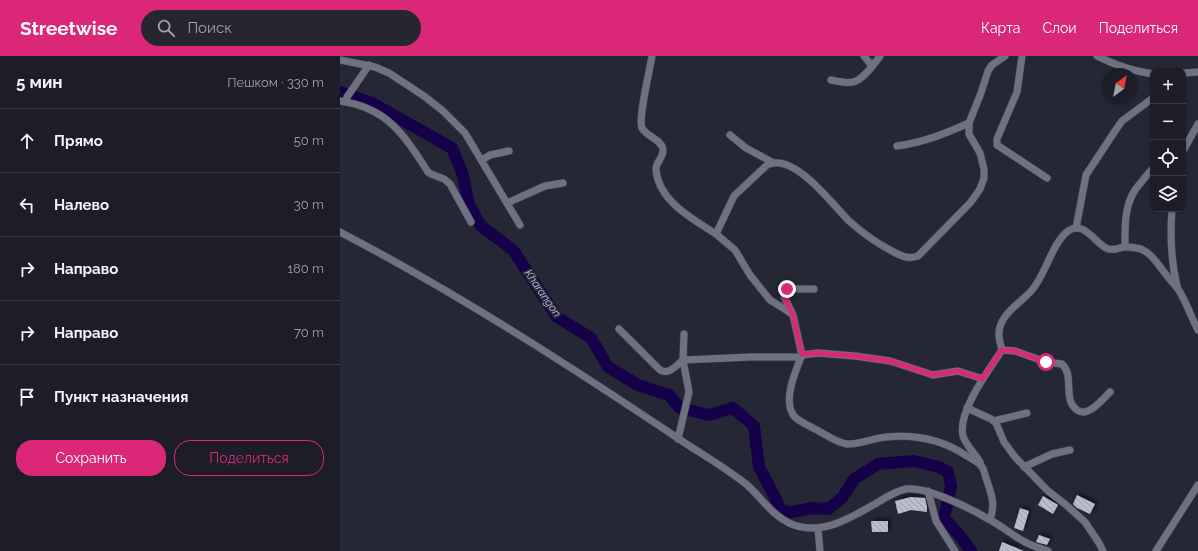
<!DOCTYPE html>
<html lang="ru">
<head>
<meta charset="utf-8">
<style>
	:root { --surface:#1c1d28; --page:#252630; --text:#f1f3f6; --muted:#a0a2a8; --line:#3a3b45; --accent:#db2777 }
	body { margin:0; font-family:Raleway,sans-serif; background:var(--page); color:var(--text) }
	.controls { position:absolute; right:12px; top:12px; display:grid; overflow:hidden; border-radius:8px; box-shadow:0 1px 3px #0004 }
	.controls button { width:36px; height:36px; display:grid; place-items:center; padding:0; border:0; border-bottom:1px solid var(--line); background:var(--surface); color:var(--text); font:20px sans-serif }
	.compass { position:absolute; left:762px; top:12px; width:36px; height:36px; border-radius:50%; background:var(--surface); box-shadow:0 1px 3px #0004; rotate:32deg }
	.stop { position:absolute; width:12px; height:12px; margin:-9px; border:3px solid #db2777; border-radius:50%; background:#fff }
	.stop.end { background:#db2777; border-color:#fff; box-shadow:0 1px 4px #0008 }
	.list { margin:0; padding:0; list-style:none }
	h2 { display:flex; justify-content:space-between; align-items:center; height:52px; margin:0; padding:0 16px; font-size:17px }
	h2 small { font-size:13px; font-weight:400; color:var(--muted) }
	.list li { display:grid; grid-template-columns:26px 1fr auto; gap:12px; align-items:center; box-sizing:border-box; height:64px; padding:0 16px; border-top:1px solid var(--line) }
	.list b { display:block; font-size:15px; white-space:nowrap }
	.list em { font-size:13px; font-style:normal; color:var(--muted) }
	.actions { display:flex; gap:8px; padding:12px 16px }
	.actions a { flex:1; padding:9px 0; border:1px solid var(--accent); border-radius:16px; text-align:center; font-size:14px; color:var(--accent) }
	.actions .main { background:var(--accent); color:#fff }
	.icon { flex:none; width:22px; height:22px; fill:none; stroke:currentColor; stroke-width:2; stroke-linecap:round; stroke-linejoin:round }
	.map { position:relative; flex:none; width:858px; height:495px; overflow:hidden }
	header { display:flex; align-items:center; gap:24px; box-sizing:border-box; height:56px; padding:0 20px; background:var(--accent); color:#fff }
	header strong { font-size:19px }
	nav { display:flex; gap:22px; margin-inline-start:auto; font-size:14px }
	.search { width:280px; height:36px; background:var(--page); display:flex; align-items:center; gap:10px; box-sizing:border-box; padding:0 14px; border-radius:22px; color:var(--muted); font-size:15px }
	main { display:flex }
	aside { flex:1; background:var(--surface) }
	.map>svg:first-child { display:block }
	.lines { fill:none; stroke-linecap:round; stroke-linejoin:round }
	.river { stroke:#15004a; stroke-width:12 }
	.building { fill:url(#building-back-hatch); filter:url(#shadow) }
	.minor-casing { stroke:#41414d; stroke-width:8 }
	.minor { stroke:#6f7080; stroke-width:7 }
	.route { stroke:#db2777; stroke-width:5 }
	.labels { text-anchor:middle; stroke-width:4; stroke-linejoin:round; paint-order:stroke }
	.water-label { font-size:11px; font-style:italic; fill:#bfc2ec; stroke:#262735 }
</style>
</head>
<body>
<header>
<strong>Streetwise</strong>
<div class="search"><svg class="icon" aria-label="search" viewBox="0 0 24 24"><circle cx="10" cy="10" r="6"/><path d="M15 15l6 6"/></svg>Поиск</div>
<nav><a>Карта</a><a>Слои</a><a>Поделиться</a></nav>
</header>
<main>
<aside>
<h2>5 мин<small>Пешком · 330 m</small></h2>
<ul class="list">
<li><svg class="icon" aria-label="ahead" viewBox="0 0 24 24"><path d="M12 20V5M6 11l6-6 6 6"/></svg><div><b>Прямо</b></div><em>50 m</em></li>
<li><svg class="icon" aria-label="left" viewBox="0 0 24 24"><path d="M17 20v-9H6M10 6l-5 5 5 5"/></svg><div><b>Налево</b></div><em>30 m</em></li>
<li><svg class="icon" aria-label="right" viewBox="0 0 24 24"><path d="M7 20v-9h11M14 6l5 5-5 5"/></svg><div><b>Направо</b></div><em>180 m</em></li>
<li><svg class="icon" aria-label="right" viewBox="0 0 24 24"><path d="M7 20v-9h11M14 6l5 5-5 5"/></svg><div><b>Направо</b></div><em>70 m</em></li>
<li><svg class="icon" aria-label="arrive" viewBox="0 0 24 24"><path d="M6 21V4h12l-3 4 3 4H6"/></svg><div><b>Пункт назначения</b></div></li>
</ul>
<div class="actions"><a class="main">Сохранить</a><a>Поделиться</a></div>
</aside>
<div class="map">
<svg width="858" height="495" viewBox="0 0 858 495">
	<defs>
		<pattern id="building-back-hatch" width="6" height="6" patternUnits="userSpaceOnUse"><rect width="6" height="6" fill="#bbbcce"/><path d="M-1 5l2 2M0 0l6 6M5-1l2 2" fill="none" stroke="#9e9fad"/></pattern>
		<filter id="shadow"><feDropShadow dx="2.5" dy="-2.5" stdDeviation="2" flood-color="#0009"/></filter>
	</defs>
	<rect width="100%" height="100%" fill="#262735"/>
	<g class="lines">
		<polyline class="river" points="0,36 32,47 112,92 123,119 129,149 141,170 173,194 217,261 251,282 268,311 298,329 329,339 340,352 369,359 393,352 414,370 419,411 436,443 441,455 451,456 473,452 488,453 502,442 514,423 538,408 574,405 599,411 608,416 611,430 604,462 621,481 631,495"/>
	</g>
	<g class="building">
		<polygon points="737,439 755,448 750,458 737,452 733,448"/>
		<polygon points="703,440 718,449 713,458 698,449"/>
		<polygon points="571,441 585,442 587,451 587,456 571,454 558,458 555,445"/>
		<polygon points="680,452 689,455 683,475 674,472"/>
		<polygon points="531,465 548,465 548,476 532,476"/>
		<polygon points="699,479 710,483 707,489 696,486"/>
		<polygon points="662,486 684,495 659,495"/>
	</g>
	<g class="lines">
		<g class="minor-casing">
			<g id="minor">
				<path d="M312 0C310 13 298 62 302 72 307 81 321 83 323 93 324 101 316 106 316 113 318 145 353 163 376 178"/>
				<polyline points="524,0 532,10"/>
				<polyline points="682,0 677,36 657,83 657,89 707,122"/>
				<path d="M757 0C775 9 793 15 813 18"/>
				<polyline points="0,4 35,11 49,17 84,40 103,55 125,77 180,169"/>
				<polyline points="843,17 858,16"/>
				<path d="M491 24C498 25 507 28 513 26 523 24 534 8 540 0"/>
				<path d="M0 45C48 52 64 79 88 116L91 118 104 123 110 128 131 166"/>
				<polyline points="6,46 7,41 29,9"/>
				<polyline points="390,79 406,92 432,106"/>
				<path d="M557 90C585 86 604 78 629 67"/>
				<polyline points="843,95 858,68"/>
				<polyline points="142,104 150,99 169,95"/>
				<polyline points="167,147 205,130 223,127"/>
				<path d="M832 153C830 179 831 205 837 230"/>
				<polyline points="736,172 746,119 775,75 782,65 813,42"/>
				<path d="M0 176C119 238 233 312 345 387 365 400 387 413 406 428 421 441 431 458 449 467 481 482 512 461 540 445 548 440 557 435 566 433 586 430 632 453 650 464 662 470 673 480 685 486 692 490 700 492 708 495"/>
				<path d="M785 191C785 171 784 151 795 134 801 126 807 119 813 112"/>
				<polyline points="452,257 444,240 444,236 447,233 474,233"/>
				<path d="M279 273 320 314C329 319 336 310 343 304L344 278"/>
				<path d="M662 294 675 295 706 306 722 308C735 320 722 343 737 354 748 362 763 343 770 336"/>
				<path d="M462 299 453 259 443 252 430 244 410 219 395 194 376 178 394 140 427 109C453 95 492 148 508 164 520 175 535 186 550 194 560 199 567 204 578 200L631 146 640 133 644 122V113L640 97 629 78V67L641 37 648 15 652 9 665 0"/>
				<path d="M643 323 618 315 593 319 550 305 515 300 478 297 462 299C456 314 442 345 454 360 459 366 470 370 477 374 486 379 497 387 507 388 520 389 533 382 546 381 576 378 603 384 627 400 632 403 639 406 642 411 644 414 645 419 646 422 651 437 656 448 650 463"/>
				<polyline points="627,352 651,363 656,367 664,386 675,401 708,435 725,448 745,466 759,487 763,495"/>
				<polyline points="654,365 687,357"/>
				<polyline points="338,383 349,336 343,304 411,301 461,301"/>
				<path d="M640 406C635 397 626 390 623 380 617 356 649 314 662 294 661 289 659 284 659 279 658 259 681 247 692 234 706 218 712 187 728 175 744 164 754 186 766 192 773 196 779 191 786 191 791 191 797 192 801 193 810 197 815 204 821 212 826 219 832 226 838 233 846 245 851 261 858 274"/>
				<polyline points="684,411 712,398 730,394"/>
				<polyline points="588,435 596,465 615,495"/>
				<polyline points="478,473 480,495"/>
				<polyline points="816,495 858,429"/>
			</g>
		</g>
		<use href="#minor" class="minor"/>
	</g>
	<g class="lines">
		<polyline class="route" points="447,233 443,238 453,259 462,298 478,297 515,300 550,305 593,319 618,315 642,323 662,294 675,295 706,306"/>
	</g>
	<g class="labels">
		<g class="water-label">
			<text transform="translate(203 237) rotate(55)" y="4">Kharangon</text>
		</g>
	</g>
</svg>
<div class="controls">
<button>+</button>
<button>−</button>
<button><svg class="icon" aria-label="locate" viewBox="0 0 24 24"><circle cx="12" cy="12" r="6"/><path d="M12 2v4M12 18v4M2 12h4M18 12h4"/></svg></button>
<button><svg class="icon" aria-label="layers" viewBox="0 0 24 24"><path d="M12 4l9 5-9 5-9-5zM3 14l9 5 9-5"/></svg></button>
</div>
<svg class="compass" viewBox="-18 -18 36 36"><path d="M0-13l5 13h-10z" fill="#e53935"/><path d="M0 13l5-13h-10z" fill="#a0a2a8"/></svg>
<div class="stop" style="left:706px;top:306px"></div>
<div class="stop end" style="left:447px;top:233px"></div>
</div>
</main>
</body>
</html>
